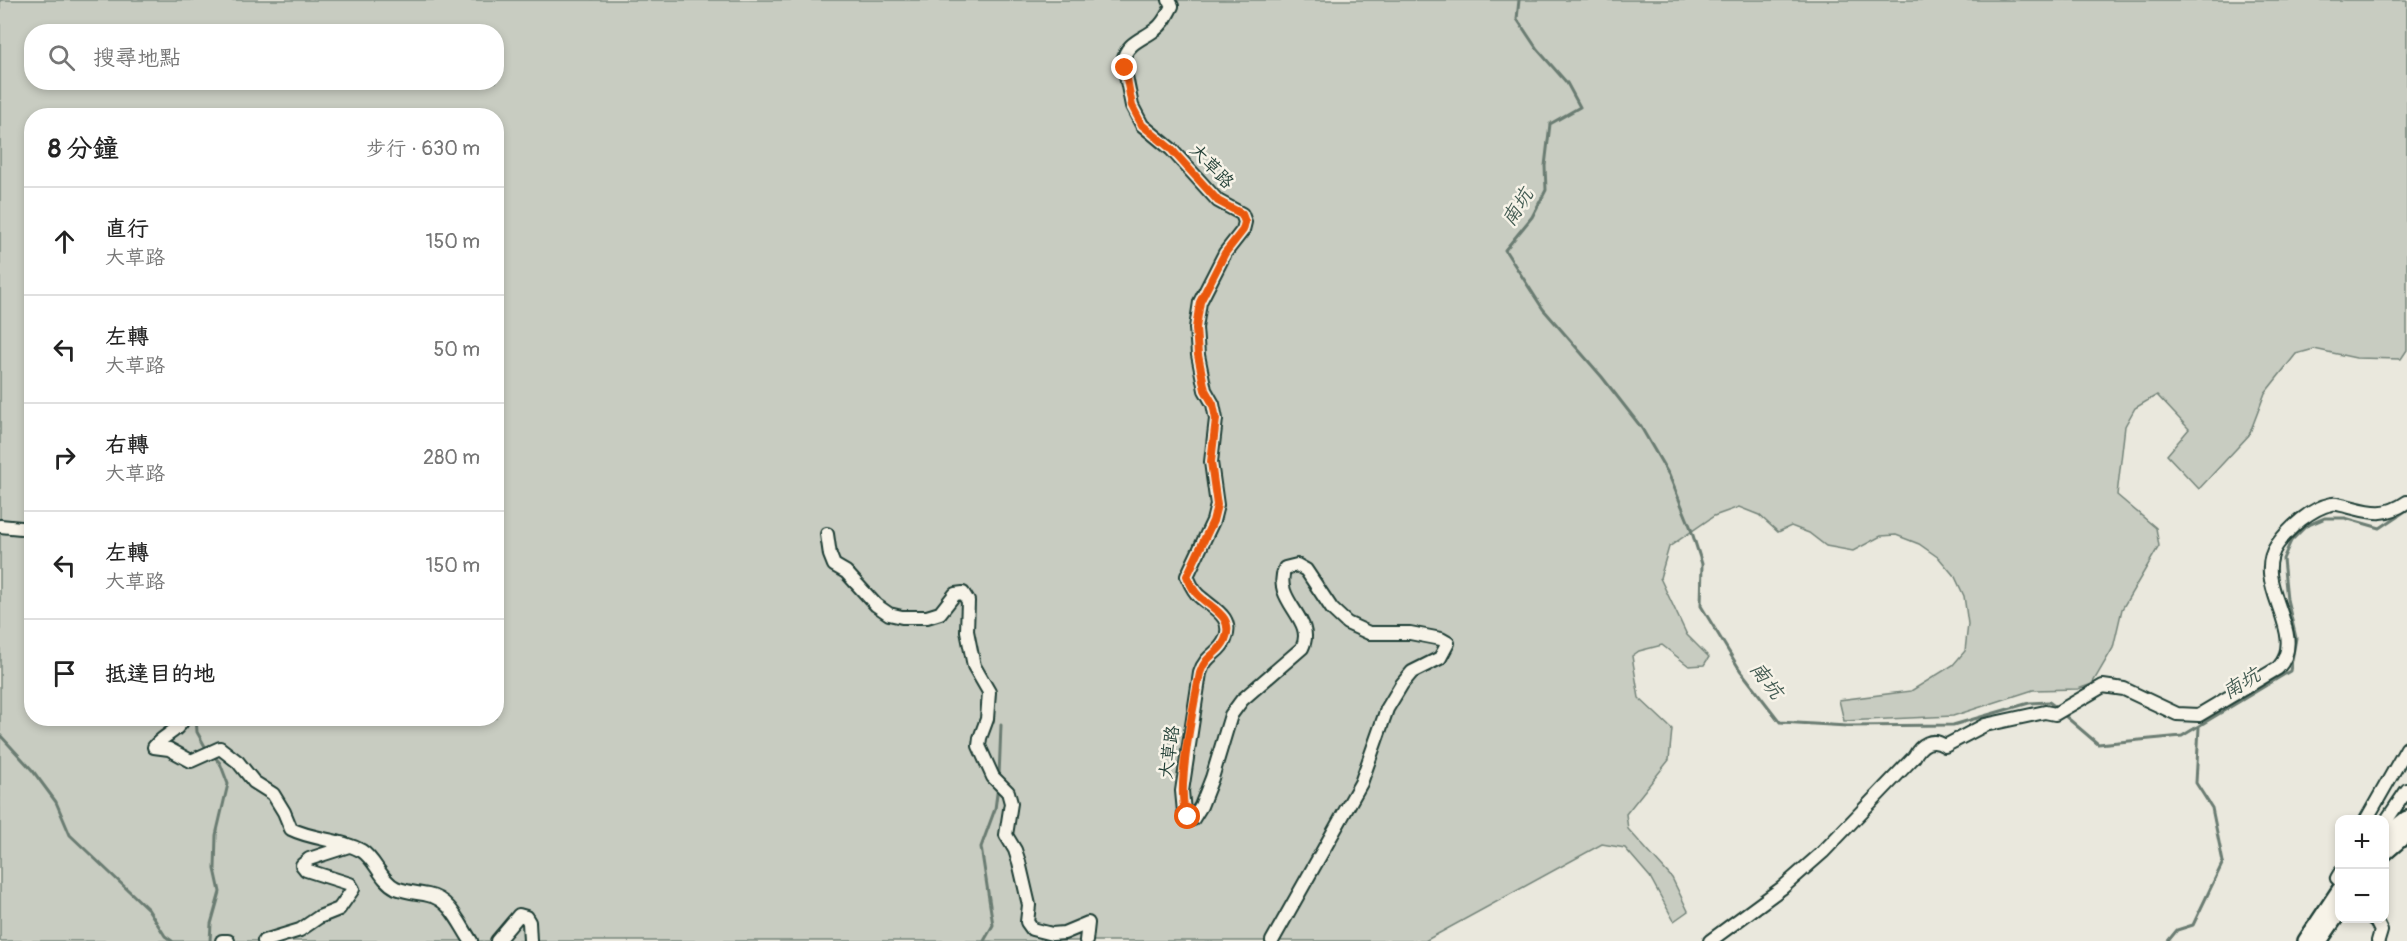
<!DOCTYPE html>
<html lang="zh-TW">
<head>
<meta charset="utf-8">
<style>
	:root { --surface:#fff; --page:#f2f2f2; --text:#222; --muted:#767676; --line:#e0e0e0 }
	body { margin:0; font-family:Pangolin,"LXGW WenKai TC",sans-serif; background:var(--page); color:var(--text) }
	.controls { position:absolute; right:18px; bottom:18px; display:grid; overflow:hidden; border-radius:12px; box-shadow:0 3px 9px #0003 }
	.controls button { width:54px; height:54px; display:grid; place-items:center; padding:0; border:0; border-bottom:2px solid var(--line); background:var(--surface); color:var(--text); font:30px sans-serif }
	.stop { position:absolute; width:18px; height:18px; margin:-14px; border:4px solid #ea580c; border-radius:50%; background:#fff }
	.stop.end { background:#ea580c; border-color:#fff; box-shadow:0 2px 6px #0008 }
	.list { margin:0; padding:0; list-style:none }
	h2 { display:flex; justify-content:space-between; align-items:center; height:78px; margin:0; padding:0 24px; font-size:26px }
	h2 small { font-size:20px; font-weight:400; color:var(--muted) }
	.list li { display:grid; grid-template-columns:39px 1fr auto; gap:18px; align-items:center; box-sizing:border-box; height:108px; padding:0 24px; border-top:2px solid var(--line) }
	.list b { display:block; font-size:22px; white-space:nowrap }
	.list p { margin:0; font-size:20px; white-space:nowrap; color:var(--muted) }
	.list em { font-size:20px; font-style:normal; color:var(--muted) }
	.icon { flex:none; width:33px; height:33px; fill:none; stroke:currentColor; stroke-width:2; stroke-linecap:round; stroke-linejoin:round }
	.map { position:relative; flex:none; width:2407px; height:941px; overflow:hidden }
	.search { position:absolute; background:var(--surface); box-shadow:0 3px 9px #0003; left:24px; top:24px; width:480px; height:66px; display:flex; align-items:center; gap:15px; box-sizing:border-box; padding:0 21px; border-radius:24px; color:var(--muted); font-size:22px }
	.panel { position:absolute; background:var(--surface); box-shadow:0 3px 9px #0003; left:24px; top:108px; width:480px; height:618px; border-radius:24px }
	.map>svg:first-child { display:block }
	.green { fill:#c8ccc1; stroke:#74847a; stroke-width:1.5; fill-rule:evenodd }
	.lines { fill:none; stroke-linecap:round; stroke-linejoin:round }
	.stream { stroke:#6a7c72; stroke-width:3 }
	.minor-casing { stroke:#1f3d34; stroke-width:16 }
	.major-casing { stroke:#1f3d34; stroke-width:20 }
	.minor { stroke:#f7f3e8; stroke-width:12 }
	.major { stroke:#f7f3e8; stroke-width:15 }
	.route { stroke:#ea580c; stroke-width:8 }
	.labels { text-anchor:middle; stroke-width:5; stroke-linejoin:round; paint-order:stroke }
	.street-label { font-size:18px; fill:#1f3d34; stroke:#f7f3e8 }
	.water-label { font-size:20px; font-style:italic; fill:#445c53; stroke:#f7f3e8 }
</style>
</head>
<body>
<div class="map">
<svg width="2407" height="941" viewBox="0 0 2407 941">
	<rect width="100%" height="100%" fill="#eae8dd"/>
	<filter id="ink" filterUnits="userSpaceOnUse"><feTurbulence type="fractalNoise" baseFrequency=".0167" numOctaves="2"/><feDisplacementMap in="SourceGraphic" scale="12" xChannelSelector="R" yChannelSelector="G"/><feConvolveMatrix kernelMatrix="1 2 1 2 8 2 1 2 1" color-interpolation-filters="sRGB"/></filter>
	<g filter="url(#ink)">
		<path class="green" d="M0 0H2407V350L2401 359 2356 358 2314 349 2296 354 2265 393 2249 435 2199 489 2167 455 2189 429 2157 395 2135 408 2125 426 2117 495 2156 528 2159 546 2122 609 2113 648 2092 684 2078 689 2033 690 1953 716 1844 721 1839 700 1911 691 1953 665 1965 651 1968 624 1964 596 1955 577 1939 558 1919 544 1896 535 1881 536 1853 551 1826 546 1809 533 1791 526 1778 532 1759 515 1739 507 1714 516 1669 547 1660 578 1687 635 1709 657 1704 665 1689 666 1662 645 1639 651 1632 656 1639 698 1672 729 1669 760 1626 814 1628 829 1672 878 1688 911 1674 921 1650 877 1625 848 1602 844 1425 941H0ZM32 32H496V82H32ZM32 116H496V718H32Z"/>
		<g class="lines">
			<g class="stream">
				<polyline points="1519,0 1517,19 1537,49 1567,83 1580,107 1550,124 1545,166 1546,190 1532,217 1505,250 1543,309 1602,377 1641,427 1669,475 1690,526 1702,564 1701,606 1740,670 1780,722 1847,726 1953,725 2029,703 2049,702 2057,708"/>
				<polyline points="2064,715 2098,744 2182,736 2290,671 2296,638 2287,599 2283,559 2291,541 2306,526 2325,518 2345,518 2380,528 2407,510"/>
				<polyline points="196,718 197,732 207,750"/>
				<polyline points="0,735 33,771 56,802 70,835 148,909 165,936 172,941"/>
				<polyline points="999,777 1001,725"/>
				<polyline points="210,941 211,924 220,892 215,869 216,835 228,784 220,763 212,754"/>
				<polyline points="984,941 993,925 981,847 995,809 998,786"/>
				<polyline points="2168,941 2177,930 2193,925 2223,862 2212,808 2196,783 2199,727"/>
			</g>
			<g class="minor-casing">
				<g id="minor">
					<path d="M1169 0 1172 6C1167 15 1164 23 1156 29 1142 40 1127 42 1123 61L1132 106 1142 125 1171 149 1218 201 1242 214 1245 222 1243 230 1225 253 1200 302 1196 328 1198 355 1205 390 1213 404 1216 419 1211 462 1217 505 1213 521 1187 576C1190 583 1193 591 1199 596 1212 608 1235 617 1225 640 1219 654 1206 654 1200 673L1182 791 1184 812 1193 819 1201 806 1212 778 1231 715 1242 700 1302 648C1317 619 1271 601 1285 568L1297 565 1306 570 1332 609 1347 623 1369 633H1410L1441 639 1448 643 1440 658 1412 672 1402 684 1387 709 1361 783 1272 941"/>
					<polyline points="0,526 32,529"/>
					<polyline points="827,534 830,555 834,565 846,572 876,605 889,614 902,617 927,617 940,613 955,594 963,593 968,601 967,631 974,666 989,692 987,719 980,738 979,746 993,777 1008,792 1011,803 1006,835 1015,850 1019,862 1029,905 1027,922 1032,929 1052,934 1064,933 1088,923 1086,941"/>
					<path d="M184 718C178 732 163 735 154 747L169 749 191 761 220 748 238 762 254 782 273 794 284 812 291 829C313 840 341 839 362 851 376 860 380 880 396 888 406 892 418 893 428 895 450 899 459 923 471 941"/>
					<polyline points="2366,820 2407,748"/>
					<polyline points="2384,824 2407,790"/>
					<polyline points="2340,873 2337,878 2340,881"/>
					<polyline points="2372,918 2376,921 2381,931 2378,941"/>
					<polyline points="222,941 228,941"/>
					<polyline points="264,941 300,930 319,917 339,909 353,889 350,884 306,870 302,865 309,859 349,846"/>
					<polyline points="497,941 519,915 526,917 529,922 530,941"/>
					<path d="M1710 941 1782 888 1823 852 1914 757C1921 744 1932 737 1945 746L1985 725 2045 712 2055 714 2103 686 2124 689 2177 714 2199 715 2278 668C2310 633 2250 584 2277 545 2289 528 2311 508 2332 504 2336 503 2341 505 2346 506 2370 512 2384 518 2407 502"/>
				</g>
			</g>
			<g class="major-casing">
				<g id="major">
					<polyline points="2384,837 2407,819"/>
					<polyline points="2384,853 2407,833"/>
					<polyline points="2306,941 2340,890"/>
					<polyline points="2319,941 2340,910"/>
				</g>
			</g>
			<use href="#minor" class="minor"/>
			<use href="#major" class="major"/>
		</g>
	</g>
	<g class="lines" filter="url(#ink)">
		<path class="route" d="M1125 68 1132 106 1142 125 1171 149 1218 201 1242 214 1245 222 1243 230 1225 253 1200 302 1196 328 1198 355 1205 390 1213 404 1216 419 1211 462 1217 505 1213 521 1187 576C1190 583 1193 591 1199 596 1212 609 1235 617 1225 640 1219 654 1206 654 1200 673 1195 699 1173 798 1188 817"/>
	</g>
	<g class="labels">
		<g class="street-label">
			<text transform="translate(1212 166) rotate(46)" y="6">大草路</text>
			<text transform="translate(1169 752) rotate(-82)" y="6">大草路</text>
		</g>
		<g class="water-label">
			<text transform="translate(1517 207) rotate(-57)" y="7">南坑</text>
			<text transform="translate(1767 680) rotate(53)" y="7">南坑</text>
			<text transform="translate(2241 683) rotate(-31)" y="7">南坑</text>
		</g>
	</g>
</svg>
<div class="controls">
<button>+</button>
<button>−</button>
</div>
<div class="stop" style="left:1188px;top:817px"></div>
<div class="stop end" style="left:1125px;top:68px"></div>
<div class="search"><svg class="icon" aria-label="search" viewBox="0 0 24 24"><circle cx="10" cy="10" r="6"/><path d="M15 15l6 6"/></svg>搜尋地點</div>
<section class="panel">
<h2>8 分鐘<small>步行 · 630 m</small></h2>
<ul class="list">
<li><svg class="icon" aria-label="ahead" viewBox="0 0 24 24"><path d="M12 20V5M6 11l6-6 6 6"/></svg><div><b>直行</b><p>大草路</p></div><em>150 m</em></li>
<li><svg class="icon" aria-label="left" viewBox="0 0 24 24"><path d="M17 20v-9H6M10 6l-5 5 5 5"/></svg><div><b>左轉</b><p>大草路</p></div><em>50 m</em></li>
<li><svg class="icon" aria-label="right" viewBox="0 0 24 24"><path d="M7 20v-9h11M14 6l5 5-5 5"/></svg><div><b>右轉</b><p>大草路</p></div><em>280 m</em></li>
<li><svg class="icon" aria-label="left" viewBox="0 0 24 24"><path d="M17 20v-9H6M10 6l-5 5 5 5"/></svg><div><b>左轉</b><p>大草路</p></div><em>150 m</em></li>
<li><svg class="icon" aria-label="arrive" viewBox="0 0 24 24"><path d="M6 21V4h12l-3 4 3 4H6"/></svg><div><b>抵達目的地</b></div></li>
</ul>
</section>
</div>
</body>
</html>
